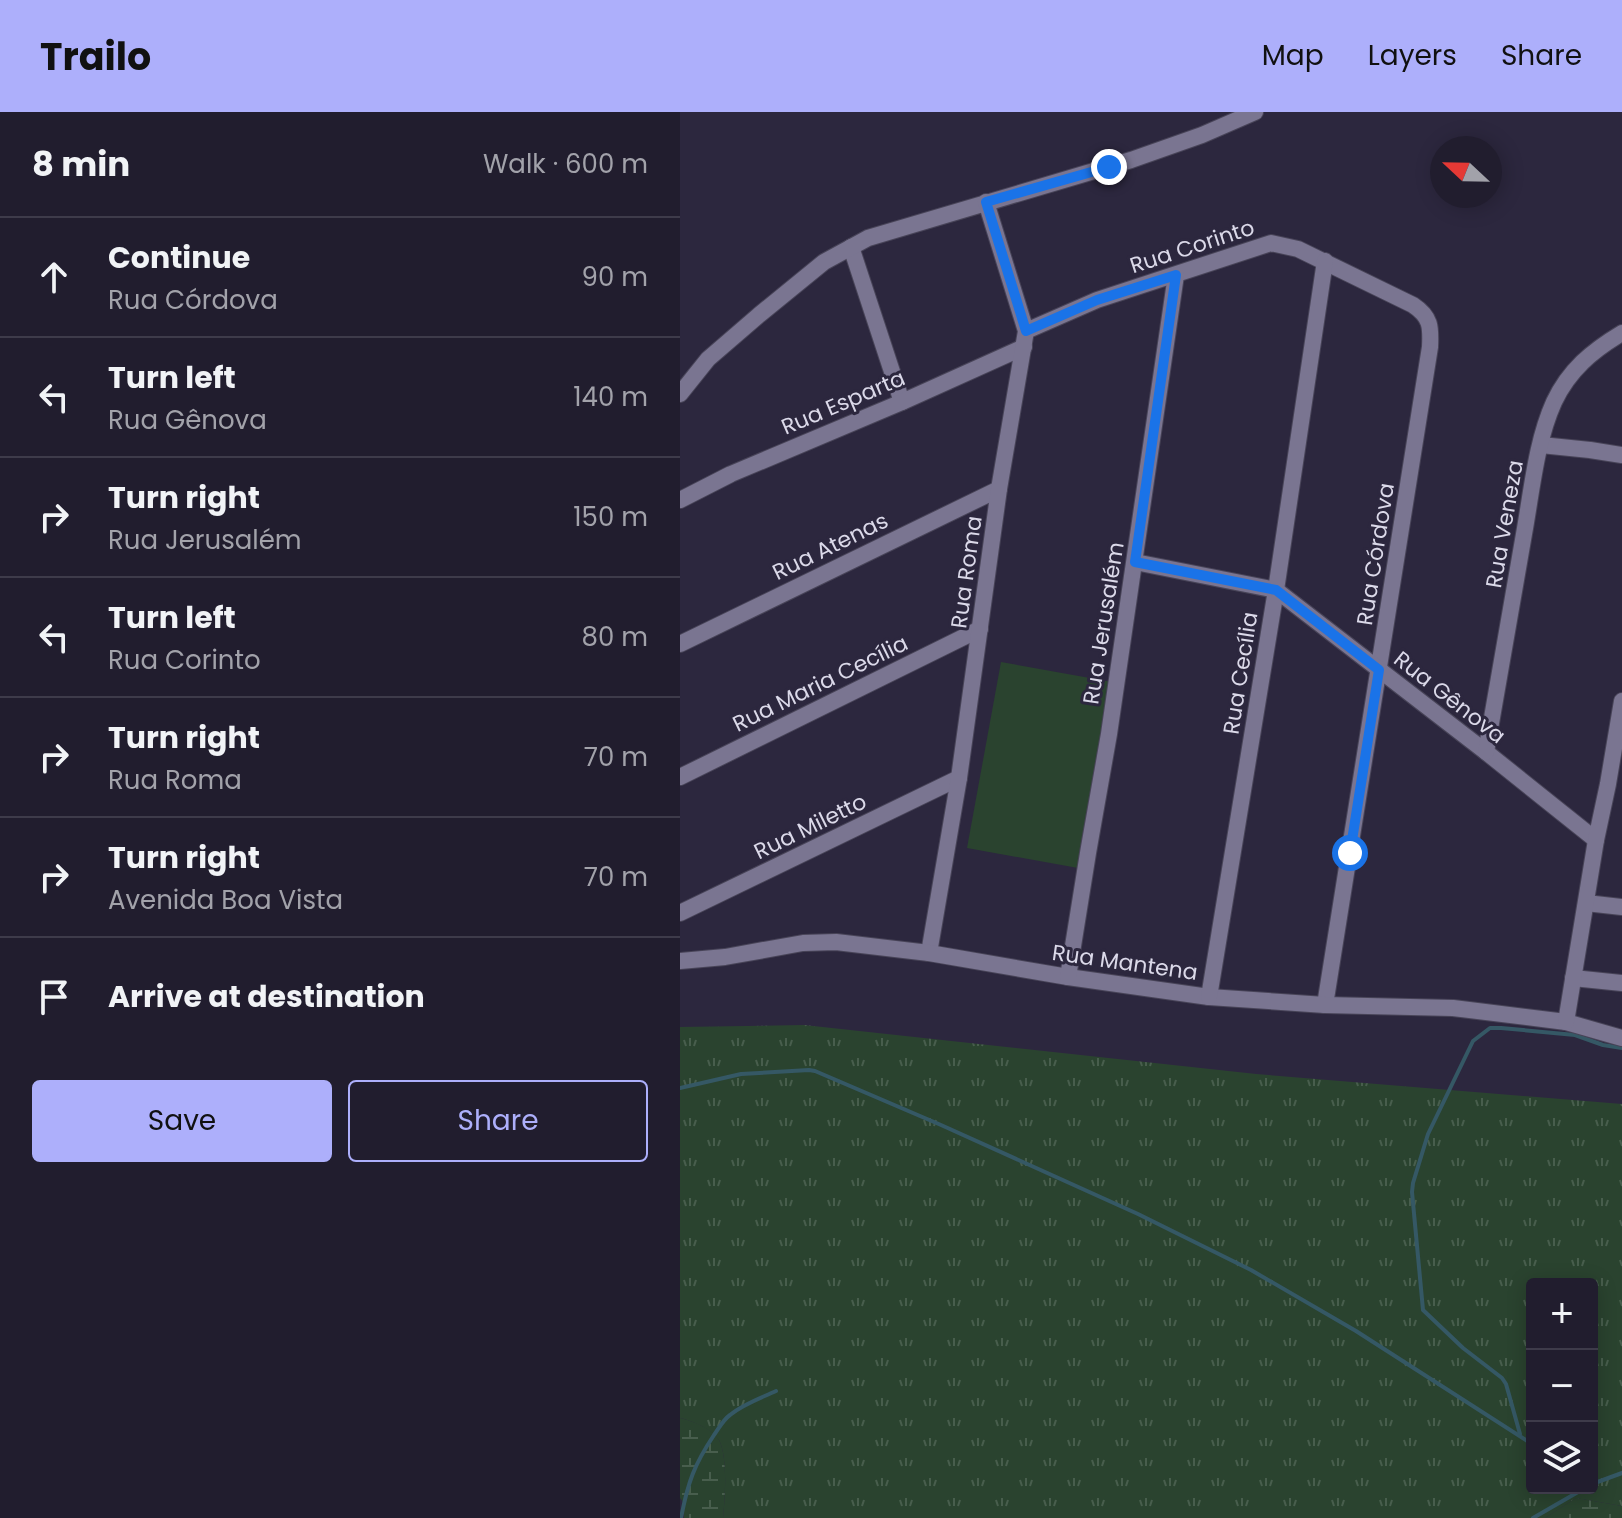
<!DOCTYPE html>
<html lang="en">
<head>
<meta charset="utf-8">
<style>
	:root { --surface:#211d2e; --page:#292636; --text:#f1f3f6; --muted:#a2a2aa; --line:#3e3b4a; --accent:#adaffb }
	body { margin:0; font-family:Poppins,sans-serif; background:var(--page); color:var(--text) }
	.controls { position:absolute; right:24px; bottom:24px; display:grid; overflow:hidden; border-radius:8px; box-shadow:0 4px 20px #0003 }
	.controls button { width:72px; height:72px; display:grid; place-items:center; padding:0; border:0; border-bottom:2px solid var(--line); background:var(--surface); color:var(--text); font:40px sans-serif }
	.compass { position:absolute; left:750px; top:24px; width:72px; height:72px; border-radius:50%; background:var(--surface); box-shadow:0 4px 20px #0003; rotate:292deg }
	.stop { position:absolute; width:24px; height:24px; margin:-18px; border:6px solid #1a73e8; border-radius:50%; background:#fff }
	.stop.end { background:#1a73e8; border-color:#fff; box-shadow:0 2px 8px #0008 }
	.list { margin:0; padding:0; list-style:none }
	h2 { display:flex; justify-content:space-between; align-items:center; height:104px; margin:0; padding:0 32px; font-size:34px }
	h2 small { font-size:26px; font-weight:400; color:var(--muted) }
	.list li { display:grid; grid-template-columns:52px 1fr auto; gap:24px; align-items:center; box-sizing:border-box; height:120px; padding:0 32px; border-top:2px solid var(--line) }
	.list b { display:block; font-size:30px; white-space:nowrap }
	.list p { margin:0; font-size:26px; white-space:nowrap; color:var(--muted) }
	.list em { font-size:26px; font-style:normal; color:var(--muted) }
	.actions { display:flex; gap:16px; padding:24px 32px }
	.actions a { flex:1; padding:18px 0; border:2px solid var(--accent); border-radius:8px; text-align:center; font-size:28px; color:var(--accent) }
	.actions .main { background:var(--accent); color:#111 }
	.icon { flex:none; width:44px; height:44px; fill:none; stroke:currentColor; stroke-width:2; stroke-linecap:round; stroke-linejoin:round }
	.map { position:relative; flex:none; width:942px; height:1406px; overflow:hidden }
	header { display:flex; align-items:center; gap:48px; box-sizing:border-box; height:112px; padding:0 40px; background:var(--accent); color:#111 }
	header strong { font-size:38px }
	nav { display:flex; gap:44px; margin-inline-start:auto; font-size:28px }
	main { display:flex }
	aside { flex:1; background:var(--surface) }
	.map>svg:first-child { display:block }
	.grass { fill:url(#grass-tufts); fill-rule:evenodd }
	.wetland { fill:url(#wetland-marsh) }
	.garden { fill:#2a432f }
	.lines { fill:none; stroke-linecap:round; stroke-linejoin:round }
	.stream { stroke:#355865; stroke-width:4 }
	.minor-casing { stroke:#484458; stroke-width:18 }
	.minor { stroke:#7a7591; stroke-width:16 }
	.route { stroke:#1a73e8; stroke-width:10 }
	.labels { text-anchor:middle; stroke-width:6; stroke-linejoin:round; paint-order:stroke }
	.street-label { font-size:22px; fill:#dbd9e9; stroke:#2c273e }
</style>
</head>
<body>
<header>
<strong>Trailo</strong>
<nav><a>Map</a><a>Layers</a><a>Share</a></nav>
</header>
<main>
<aside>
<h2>8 min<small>Walk · 600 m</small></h2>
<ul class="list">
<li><svg class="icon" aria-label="ahead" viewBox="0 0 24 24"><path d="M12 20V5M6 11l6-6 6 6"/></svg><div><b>Continue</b><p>Rua Córdova</p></div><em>90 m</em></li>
<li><svg class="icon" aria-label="left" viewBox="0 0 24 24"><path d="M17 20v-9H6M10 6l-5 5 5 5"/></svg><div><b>Turn left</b><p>Rua Gênova</p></div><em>140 m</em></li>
<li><svg class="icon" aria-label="right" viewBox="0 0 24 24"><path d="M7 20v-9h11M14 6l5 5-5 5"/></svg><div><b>Turn right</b><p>Rua Jerusalém</p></div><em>150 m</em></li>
<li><svg class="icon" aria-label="left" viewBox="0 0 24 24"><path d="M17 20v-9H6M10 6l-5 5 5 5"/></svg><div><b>Turn left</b><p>Rua Corinto</p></div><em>80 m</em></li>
<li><svg class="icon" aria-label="right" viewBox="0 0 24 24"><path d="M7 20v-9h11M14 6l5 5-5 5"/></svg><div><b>Turn right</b><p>Rua Roma</p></div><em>70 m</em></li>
<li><svg class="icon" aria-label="right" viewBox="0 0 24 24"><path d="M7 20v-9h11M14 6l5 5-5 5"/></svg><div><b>Turn right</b><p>Avenida Boa Vista</p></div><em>70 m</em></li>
<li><svg class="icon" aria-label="arrive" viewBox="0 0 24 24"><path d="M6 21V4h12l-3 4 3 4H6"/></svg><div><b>Arrive at destination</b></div></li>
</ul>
<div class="actions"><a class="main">Save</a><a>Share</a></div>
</aside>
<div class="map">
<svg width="942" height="1406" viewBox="0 0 942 1406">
	<defs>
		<pattern id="grass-tufts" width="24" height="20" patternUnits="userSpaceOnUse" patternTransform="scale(2)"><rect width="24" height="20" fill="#2a432f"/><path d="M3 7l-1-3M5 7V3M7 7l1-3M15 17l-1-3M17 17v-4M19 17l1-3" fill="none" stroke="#485e4d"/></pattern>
		<pattern id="wetland-marsh" width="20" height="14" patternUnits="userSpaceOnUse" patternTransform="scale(2)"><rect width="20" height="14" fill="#2a432f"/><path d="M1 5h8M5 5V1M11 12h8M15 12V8" fill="none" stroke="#485e4d"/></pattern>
	</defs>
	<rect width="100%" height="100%" fill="#2c273e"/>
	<path class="grass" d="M124 913 576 962 942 992V1394L896 1386 865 1406H43C45 1387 48 1345 39 1328 32 1317 13 1309 0 1306V915ZM852 1172H912V1376H852Z"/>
	<g class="wetland">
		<path d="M0 1306C12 1309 32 1316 39 1328 48 1345 45 1387 43 1406H4V1391L0 1386Z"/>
		<polygon points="896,1386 942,1394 942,1406 865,1406"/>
	</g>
	<polygon class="garden" points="321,550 432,570 398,756 287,736"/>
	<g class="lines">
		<g class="stream">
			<polyline points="0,976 61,962 129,958 135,959 261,1013 458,1102 571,1158 676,1219 852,1332"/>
			<polyline points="840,1322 826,1272 822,1266 783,1236 743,1198 732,1080 733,1071 748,1022 793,929 810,916 821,916 895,923 923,933 942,936"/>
			<polyline points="912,1372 942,1361"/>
			<path d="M1 1406C8 1370 14 1353 34 1323 39 1316 43 1308 50 1303 63 1292 81 1286 96 1279"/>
			<polyline points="853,1406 905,1376"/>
		</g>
		<g class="minor-casing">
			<g id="minor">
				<polyline points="171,135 222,290"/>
				<path d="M346 219 417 188 591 131 618 137 733 193C751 205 751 215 750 235L645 893"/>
				<polyline points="0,282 28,247 79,203 144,150 188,126 451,48 522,23 575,0"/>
				<polyline points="861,333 910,338 942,343"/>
				<polyline points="0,388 51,362 222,290 344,235"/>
				<polyline points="455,450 596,478 806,640 916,728"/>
				<polyline points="0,532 319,377"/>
				<path d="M806 640C819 568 831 495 844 422 852 378 856 330 874 290 889 258 912 239 942 221"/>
				<polyline points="0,665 300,517"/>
				<polyline points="906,791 942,795"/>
				<polyline points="0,801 279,666"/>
				<polyline points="249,841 279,666 319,377 346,219 306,90"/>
				<polyline points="0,849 45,845 123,831 156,830 249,841 388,865 529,885 645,893 773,896 886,910 942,926"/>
				<polyline points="388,865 408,741 429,622 496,163"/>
				<polyline points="893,866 942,871"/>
				<polyline points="529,885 596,478 645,149"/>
				<polyline points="886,910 916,728 928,672 942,589"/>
			</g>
		</g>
		<use href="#minor" class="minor"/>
	</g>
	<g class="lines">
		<polyline class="route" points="429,55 306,90 346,219 417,188 496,163 455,450 596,478 699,558 670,741"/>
	</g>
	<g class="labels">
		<g class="street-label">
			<text transform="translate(512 134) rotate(-18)" y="8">Rua Corinto</text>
			<text transform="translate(163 290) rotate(-23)" y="8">Rua Esparta</text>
			<text transform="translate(824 412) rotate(-80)" y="8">Rua Veneza</text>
			<text transform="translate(150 434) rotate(-26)" y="8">Rua Atenas</text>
			<text transform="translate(695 442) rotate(-81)" y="8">Rua Córdova</text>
			<text transform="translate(286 460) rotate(-82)" y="8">Rua Roma</text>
			<text transform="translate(423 511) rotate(-81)" y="8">Rua Jerusalém</text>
			<text transform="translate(560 561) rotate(-81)" y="8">Rua Cecília</text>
			<text transform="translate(140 571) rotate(-26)" y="8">Rua Maria Cecília</text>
			<text transform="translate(770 585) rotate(38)" y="8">Rua Gênova</text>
			<text transform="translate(130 714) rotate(-26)" y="8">Rua Miletto</text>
			<text transform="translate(445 850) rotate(8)" y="8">Rua Mantena</text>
		</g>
	</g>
</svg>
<div class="controls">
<button>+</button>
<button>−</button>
<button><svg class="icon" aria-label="layers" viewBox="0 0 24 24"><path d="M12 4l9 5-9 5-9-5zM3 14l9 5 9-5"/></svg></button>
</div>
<svg class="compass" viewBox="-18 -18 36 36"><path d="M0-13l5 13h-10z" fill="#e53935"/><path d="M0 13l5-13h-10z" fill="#a2a2aa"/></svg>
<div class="stop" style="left:670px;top:741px"></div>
<div class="stop end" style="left:429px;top:55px"></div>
</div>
</main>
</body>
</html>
